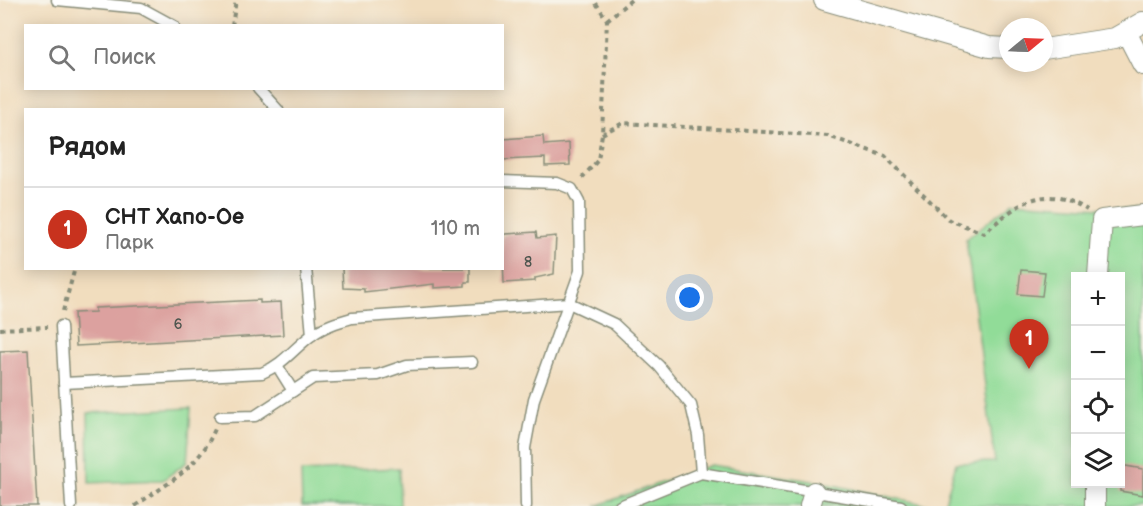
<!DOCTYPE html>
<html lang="ru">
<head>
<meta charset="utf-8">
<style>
	:root { --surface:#fff; --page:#f2f2f2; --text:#222; --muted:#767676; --line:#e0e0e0; --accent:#c8321e }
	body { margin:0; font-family:"Balsamiq Sans",sans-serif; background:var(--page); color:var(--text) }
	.controls { position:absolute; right:18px; bottom:18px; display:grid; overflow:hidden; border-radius:0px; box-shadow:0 3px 15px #0003 }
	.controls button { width:54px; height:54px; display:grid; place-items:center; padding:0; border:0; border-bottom:2px solid var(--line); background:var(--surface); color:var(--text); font:30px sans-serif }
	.compass { position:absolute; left:999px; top:18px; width:54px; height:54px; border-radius:50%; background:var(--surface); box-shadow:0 3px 15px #0003; rotate:71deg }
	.you { position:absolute; left:690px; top:298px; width:21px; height:21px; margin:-15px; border:4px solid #fff; border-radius:50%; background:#1a73e8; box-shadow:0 0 0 9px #1a73e833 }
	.badge { display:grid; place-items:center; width:39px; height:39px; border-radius:50%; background:var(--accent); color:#fff; font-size:20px; font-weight:700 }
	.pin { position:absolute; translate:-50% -50px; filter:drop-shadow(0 2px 3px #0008) }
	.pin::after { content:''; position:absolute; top:32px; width:21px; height:18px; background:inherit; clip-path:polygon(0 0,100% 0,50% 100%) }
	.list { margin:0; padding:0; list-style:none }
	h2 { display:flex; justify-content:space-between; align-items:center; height:78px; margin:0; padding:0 24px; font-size:26px }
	h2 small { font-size:20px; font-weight:400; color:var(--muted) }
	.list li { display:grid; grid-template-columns:39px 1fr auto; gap:18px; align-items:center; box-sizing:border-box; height:84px; padding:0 24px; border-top:2px solid var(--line) }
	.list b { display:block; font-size:22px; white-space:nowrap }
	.list p { margin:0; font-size:20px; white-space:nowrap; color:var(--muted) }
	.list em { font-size:20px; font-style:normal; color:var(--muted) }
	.icon { flex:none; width:33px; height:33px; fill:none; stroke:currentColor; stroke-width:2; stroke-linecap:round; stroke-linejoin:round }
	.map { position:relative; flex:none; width:1143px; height:506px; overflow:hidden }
	.search { position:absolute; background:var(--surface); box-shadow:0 3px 15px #0003; left:24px; top:24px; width:480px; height:66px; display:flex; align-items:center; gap:15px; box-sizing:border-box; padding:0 21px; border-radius:0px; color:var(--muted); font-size:22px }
	.panel { position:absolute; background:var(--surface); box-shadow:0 3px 15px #0003; left:24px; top:108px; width:480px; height:162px; border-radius:0px }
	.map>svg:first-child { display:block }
	.green { fill:#91dc98; stroke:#588c66; stroke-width:1.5; fill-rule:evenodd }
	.building { fill:#dca19f }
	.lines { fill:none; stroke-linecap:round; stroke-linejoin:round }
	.service-casing { stroke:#888d79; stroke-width:13 }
	.minor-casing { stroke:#888d79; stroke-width:22 }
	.path { stroke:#888d79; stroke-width:4; stroke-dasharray:4.5 4.5; stroke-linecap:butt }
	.service { stroke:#fff; stroke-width:10 }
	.minor { stroke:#fff; stroke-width:20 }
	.labels { text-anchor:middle; stroke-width:5; stroke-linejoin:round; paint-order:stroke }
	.number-label { font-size:14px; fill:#4e564f }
</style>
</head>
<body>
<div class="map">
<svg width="1143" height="506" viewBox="0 0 1143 506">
	<rect width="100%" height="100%" fill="#f7f3e8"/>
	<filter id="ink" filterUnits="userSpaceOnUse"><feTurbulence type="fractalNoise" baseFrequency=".0167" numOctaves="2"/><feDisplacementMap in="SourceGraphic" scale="12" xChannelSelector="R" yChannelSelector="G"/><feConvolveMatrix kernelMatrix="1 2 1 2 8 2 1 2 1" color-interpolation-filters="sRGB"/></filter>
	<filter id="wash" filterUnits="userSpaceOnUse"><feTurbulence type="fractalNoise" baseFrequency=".008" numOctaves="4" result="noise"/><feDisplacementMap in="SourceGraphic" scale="24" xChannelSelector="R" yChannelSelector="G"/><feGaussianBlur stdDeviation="1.35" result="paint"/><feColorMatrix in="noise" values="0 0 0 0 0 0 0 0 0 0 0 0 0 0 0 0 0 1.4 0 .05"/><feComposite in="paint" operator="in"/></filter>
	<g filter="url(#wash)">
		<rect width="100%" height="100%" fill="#f1ddbe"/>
		<g class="green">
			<path d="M1013 202 1143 211V506H944L956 463 995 462 966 239ZM1076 276H1120V484H1076Z"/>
			<polygon points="191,408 187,462 163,480 89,483 88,413"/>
			<polygon points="711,465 818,482 933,506 596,506"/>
			<polygon points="399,468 400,506 302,506 301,472"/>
		</g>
		<g id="blocks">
			<g class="building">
				<polygon points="543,136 544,145 569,143 570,165 545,166 545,158 502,160 502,139"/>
				<polygon points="536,232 537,238 556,236 554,274 535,278 535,281 504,283 502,237 506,234"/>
				<polygon points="342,268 470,268 470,282 465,282 465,286 434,288 434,284 364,292 364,289 343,288"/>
				<polygon points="1021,270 1045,272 1042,296 1018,294"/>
				<polygon points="260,300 260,303 281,302 283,335 76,346 74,313 95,312 95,308"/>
				<polygon points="28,350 37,506 0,506 0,351"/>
				<polygon points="1120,465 1143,469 1143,495 1120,491"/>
			</g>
		</g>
	</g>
	<g filter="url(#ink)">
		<use href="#blocks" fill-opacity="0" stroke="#888d79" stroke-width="1.5"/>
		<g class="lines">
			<g class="service-casing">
				<g id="service">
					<polyline points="57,0 141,8 174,26"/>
					<polyline points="258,88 278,110"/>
					<polyline points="502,181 557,183 572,189 579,202 580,271 534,399 525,448 526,506"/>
					<polyline points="306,268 312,335"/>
					<polyline points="61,326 71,506"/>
					<polyline points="278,367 293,391"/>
					<path d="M64 383 262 373C284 364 294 348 312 335 324 326 338 322 352 318L569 303 614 324 659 366 691 405 698 435 701 473"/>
					<polyline points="220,417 255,416 313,378 378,375 407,365 472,362"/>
					<polyline points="620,506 701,473 901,506"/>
				</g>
			</g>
			<g class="minor-casing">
				<g id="minor">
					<polyline points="824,0 989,47 1008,48"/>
					<polyline points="1126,32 1143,65"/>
					<polyline points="1044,49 1115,38 1143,22"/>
					<polyline points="1098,276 1102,220 1143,215"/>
					<polyline points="1095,484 1095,506"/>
					<polyline points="810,506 814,492"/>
				</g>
			</g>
			<g class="path">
				<polyline points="607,20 631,0"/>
				<polyline points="232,26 236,0"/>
				<path d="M602 134 623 123 828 136 885 156 949 220 984 233C1019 203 1043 182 1087 210"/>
				<polyline points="582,178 598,160 602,134 607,20 594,0"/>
				<polyline points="63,311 75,268"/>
				<polyline points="0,329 47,327"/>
				<path d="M135 506C169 482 198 469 215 429"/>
			</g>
			<use href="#service" class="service"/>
			<use href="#minor" class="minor"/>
		</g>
	</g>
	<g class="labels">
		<g class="number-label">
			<text x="528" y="267">8</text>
			<text x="178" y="329">6</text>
		</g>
	</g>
</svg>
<div class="controls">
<button>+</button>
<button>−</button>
<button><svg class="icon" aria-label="locate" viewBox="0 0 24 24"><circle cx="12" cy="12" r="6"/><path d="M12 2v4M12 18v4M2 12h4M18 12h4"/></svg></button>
<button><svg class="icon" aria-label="layers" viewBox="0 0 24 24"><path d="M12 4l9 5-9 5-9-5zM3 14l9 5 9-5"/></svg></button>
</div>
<svg class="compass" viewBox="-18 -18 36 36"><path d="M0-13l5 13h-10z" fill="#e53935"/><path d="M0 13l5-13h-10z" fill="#767676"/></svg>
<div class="you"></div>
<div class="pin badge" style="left:1029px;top:369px">1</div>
<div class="search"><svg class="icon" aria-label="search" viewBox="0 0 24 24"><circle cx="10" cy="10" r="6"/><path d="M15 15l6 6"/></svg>Поиск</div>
<section class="panel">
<h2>Рядом<small></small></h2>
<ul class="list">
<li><span class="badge">1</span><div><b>СНТ Хапо-Ое</b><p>Парк</p></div><em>110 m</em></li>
</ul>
</section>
</div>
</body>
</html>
